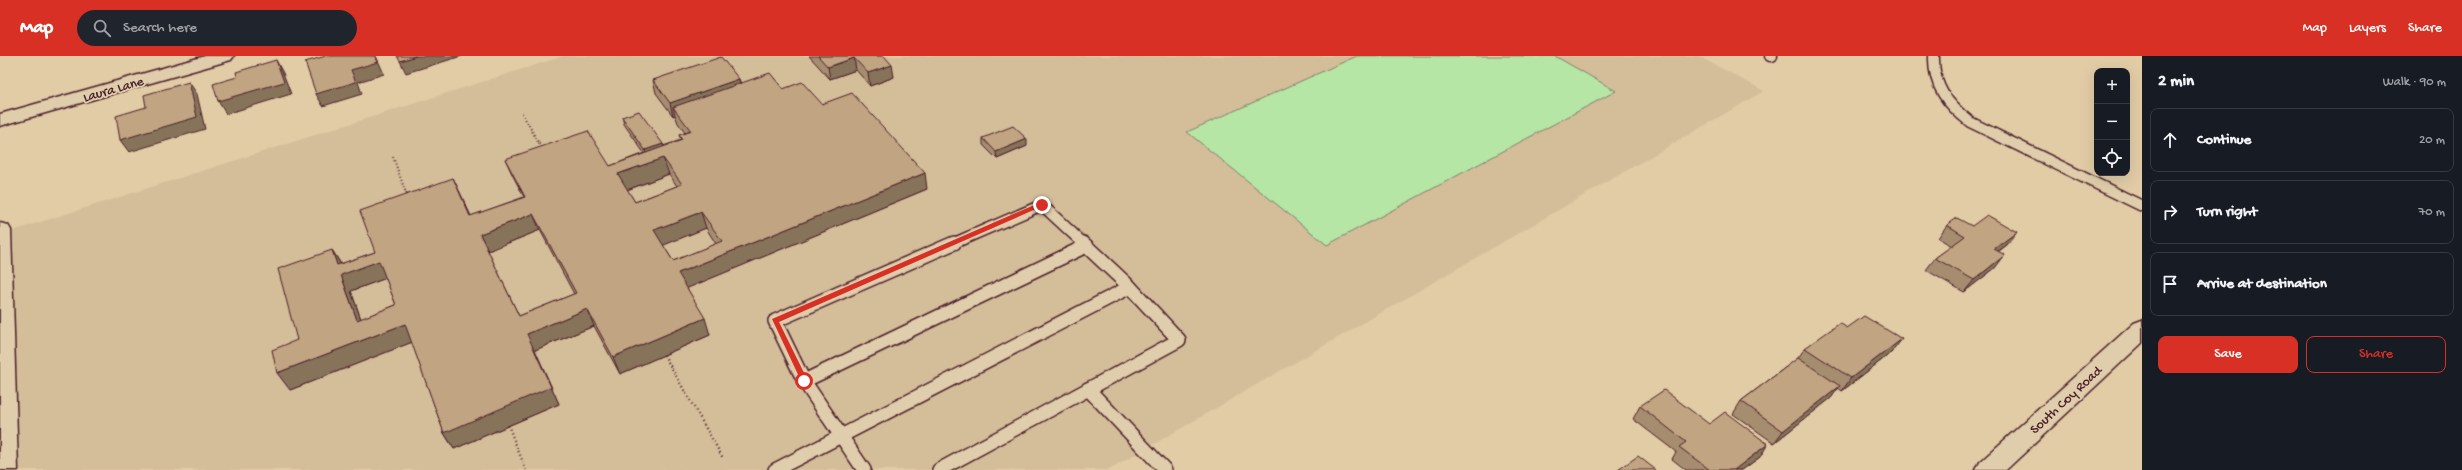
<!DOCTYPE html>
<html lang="en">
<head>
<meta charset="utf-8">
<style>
	:root { --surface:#171b24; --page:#20242c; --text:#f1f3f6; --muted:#9ea1a6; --line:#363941; --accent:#d93025 }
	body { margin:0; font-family:"Gochi Hand",sans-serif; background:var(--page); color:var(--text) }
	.controls { position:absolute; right:12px; top:12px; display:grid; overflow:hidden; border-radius:8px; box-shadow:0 4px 16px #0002 }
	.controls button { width:36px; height:36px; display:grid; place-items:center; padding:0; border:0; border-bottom:1px solid var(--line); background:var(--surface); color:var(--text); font:20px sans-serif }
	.stop { position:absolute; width:12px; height:12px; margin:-9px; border:3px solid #d93025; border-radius:50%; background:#fff }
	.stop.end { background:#d93025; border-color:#fff; box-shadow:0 1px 4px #0008 }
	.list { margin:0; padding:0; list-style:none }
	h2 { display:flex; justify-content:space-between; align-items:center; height:52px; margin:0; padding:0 16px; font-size:17px }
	h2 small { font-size:13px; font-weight:400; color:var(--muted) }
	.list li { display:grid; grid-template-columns:26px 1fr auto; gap:12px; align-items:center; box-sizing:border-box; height:64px; margin:0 8px 8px; padding:0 8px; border:1px solid var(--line); border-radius:8px }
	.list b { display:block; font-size:15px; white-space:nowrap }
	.list em { font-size:13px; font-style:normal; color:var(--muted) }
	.actions { display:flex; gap:8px; padding:12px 16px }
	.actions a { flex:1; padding:9px 0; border:1px solid var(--accent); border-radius:8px; text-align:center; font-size:14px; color:var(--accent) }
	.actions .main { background:var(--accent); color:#fff }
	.icon { flex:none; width:22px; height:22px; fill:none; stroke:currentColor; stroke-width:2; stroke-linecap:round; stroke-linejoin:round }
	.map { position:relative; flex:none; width:2142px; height:414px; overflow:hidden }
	header { display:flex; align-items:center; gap:24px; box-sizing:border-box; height:56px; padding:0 20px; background:var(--accent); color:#fff }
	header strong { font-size:19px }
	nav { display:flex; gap:22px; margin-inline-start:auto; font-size:14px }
	.search { width:280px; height:36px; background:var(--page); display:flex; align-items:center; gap:10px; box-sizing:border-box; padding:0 14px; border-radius:22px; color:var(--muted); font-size:15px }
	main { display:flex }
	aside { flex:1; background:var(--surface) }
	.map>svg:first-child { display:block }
	.built { fill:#d4bd99 }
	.green { fill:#b5e6a6; stroke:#808268 }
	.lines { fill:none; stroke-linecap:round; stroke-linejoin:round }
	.service-far1-casing { stroke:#4a1f2b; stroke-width:13 }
	.service-casing { stroke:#4a1f2b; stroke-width:16 }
	.minor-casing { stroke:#4a1f2b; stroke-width:3 }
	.tertiary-casing { stroke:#4a1f2b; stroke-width:3 }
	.path-far1 { stroke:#4a1f2b; stroke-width:2; stroke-dasharray:1 2.5; stroke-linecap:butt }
	.path { stroke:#4a1f2b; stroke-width:2.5; stroke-dasharray:1 3; stroke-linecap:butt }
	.service-far1 { stroke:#e0cdab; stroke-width:10 }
	.service { stroke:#e0cdab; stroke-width:13 }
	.minor { fill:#e0cdab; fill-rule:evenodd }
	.tertiary { fill:#e0cdab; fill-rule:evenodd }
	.wall { fill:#a68d6f; stroke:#4a1f2b; fill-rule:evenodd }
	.shaded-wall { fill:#87735a; stroke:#4a1f2b }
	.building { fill:#c1a481; stroke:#4a1f2b; fill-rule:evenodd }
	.route { fill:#d93025 }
	.labels { text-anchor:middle; stroke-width:3.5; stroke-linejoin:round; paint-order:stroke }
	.street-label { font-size:14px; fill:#4a1f2b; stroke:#e0cdab }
</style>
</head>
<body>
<header>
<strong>Map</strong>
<div class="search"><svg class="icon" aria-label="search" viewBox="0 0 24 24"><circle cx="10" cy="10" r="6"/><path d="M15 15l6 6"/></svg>Search here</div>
<nav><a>Map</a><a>Layers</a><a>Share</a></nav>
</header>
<main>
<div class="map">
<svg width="2142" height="414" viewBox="0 0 2142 414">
	<rect width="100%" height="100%" fill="#e1cca6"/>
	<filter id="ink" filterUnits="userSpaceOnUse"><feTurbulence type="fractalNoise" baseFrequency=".025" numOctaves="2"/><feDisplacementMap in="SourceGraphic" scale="8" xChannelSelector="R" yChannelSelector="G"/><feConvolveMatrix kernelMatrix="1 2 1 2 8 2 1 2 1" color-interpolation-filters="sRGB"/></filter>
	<g filter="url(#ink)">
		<polygon class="built" points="564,0 1698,0 1764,35 1109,414 5,414 0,179"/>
		<polygon class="green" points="1357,0 1555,0 1616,35 1327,189 1187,76"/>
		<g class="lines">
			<g class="service-far1-casing">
				<g id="service-far1">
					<polyline points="1770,0 1772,0"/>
					<path d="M1934 0C1933 30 1947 48 1970 66L2142 150"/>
					<polyline points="952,188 1042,149 1084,188"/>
				</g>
			</g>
			<g class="service-casing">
				<g id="service">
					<polyline points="804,325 1086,190"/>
					<polyline points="1088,333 1165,414"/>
					<polyline points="775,414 1130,231"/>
					<polyline points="864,414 804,325 775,265 954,187"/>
					<polyline points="939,414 1179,284 1130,231 1083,187"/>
				</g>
			</g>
			<g class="minor-casing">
				<polygon id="minor" points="205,0 234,0 231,4 0,70 0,58"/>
			</g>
			<g class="tertiary-casing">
				<g id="tertiary">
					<polygon points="0,167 8,169 11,174 18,414 0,414"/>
					<polygon points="2142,264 2142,287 2006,414 1976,414 1980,406 2134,267"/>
				</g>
			</g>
			<g class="path-far1">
				<polyline points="522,57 542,93"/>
				<polyline points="393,101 407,140"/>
			</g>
			<g class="path">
				<polyline points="664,299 723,402"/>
				<polyline points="508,369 526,414"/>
			</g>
			<use href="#service-far1" class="service-far1"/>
			<use href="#service" class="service"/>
			<use href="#minor" class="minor"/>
			<use href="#tertiary" class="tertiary"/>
		</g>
		<g class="wall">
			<polygon points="809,0 884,0 894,21 870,30 856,14 830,23"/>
			<path d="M739 23 741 28 783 33 822 48 927 133 687 232 710 279 620 318 594 270 535 294 559 348 454 393 444 377 412 286 290 334 297 284 332 194 341 208 375 196 453 122 471 160 524 141 513 120 505 103 610 110 644 97 624 68 622 61 663 88V90L681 84 679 79 685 77 678 67 675 59 673 60 656 37 653 24ZM669 118 677 130 635 146 627 134ZM706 172 716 188 673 205 663 189ZM540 174 574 238 519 260 488 195ZM386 222 396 249 361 263 351 235Z"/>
			<polygon points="983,82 1027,90 997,103 983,89"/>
			<polygon points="1947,169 1972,170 2008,188 1998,196 1995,212 1964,236 1926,214 1935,202 1952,190 1938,182"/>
			<polygon points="1847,272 1892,296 1842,335 1838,332 1831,342 1774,387 1733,358 1741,345 1798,302 1805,292"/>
			<polygon points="1640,350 1709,368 1760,401 1742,414 1686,414 1672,403 1676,396 1633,363"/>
		</g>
		<g class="shaded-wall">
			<polygon points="375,0 376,0 384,18 358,26 362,38 323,50 316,38 351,14"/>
			<polygon points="416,0 462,0 406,17 400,5"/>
			<polygon points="854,2 856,14 830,23 828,11"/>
			<polygon points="276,4 283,17 291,38 226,58 218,45"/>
			<polygon points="892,9 894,21 870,30 868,17"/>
			<polygon points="739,23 742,35 673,51 675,59 673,60 670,47"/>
			<polygon points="189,26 197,38 205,73 129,96 120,84"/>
			<polygon points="1027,83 1027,90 997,103 996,96"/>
			<polygon points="663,88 665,95 647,101 645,94"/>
			<polygon points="663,102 669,118 624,135 618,118"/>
			<polygon points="925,117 927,133 683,234 678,217"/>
			<polygon points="453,122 461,139 478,177 470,160"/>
			<polygon points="701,156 706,172 659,191 654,174"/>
			<polygon points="533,158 540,174 488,195 480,178"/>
			<polygon points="2017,176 2008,188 1984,206 1994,193"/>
			<polygon points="332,194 342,210 379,205 389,221 351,235 367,281 357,264 341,219 337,209"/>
			<polygon points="2005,199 1995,212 1964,236 1974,224"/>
			<polygon points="587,253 594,270 535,294 559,348 454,393 444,377 527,278"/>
			<polygon points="705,262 710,279 620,318 613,301"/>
			<polygon points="405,268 415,285 290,334 277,317"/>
			<polygon points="1902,283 1892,296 1842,335 1851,322"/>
			<polygon points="1840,330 1831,342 1774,387 1783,375"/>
			<polygon points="1768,388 1760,401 1742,414 1734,414"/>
		</g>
		<g class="building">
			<polygon points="326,0 375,0 378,6 351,14 356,26 316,38 305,6"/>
			<polygon points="397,0 416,0 400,5"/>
			<polygon points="818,0 884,0 892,9 868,17 854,2 828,11"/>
			<polygon points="721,1 739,23 670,47 653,24"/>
			<polygon points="276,4 284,26 218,45 213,28 237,21 236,16"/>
			<path d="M770 17 783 33 802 26 822 48 852 37 925 117 678 217 705 262 613 301 587 253 527 278 551 331 444 377 405 268 277 317 272 294 297 284 278 213 332 194 337 209 375 196 360 155 453 122 470 160 525 141 505 103 588 75 610 110 682 84 679 79 691 75 673 51ZM663 102 682 128 635 146 618 118ZM701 156 722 185 673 205 654 174ZM533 158 576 237 519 260 480 178ZM379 205 396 249 357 264 341 219Z"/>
			<polygon points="189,26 197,61 120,84 116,60 146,51 144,39"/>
			<polygon points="639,55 663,88 645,94 622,61"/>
			<polygon points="1013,70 1027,83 996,96 983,82"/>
			<polygon points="1987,159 2017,176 1994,193 2005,199 1974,224 1935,202 1965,180 1947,169 1957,162 1972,170"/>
			<polygon points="1864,260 1902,283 1851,322 1805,292 1840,267 1847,272"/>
			<polygon points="1798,302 1840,330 1783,375 1741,345"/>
			<polygon points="1664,334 1709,368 1725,356 1768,388 1734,414 1710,414 1679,391 1686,386 1640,350"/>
			<polygon points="1638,400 1656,414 1618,414"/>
		</g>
	</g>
	<polygon class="route" points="1039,147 1045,149 779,266 808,325 802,327 772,263"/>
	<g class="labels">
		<g class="street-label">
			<text transform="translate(113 32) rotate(-16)" y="5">Laura Lane</text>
			<text transform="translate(2065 343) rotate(-43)" y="5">South Coy Road</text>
		</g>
	</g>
</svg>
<div class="controls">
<button>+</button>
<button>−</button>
<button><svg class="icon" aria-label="locate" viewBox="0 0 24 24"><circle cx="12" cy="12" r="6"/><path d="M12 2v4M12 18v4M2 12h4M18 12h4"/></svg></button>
</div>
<div class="stop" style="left:804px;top:325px"></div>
<div class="stop end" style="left:1042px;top:149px"></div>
</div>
<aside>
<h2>2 min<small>Walk · 90 m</small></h2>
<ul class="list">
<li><svg class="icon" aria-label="ahead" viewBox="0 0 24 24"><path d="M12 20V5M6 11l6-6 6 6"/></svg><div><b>Continue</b></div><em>20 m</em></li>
<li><svg class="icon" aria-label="right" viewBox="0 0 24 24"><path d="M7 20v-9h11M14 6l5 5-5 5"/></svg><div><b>Turn right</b></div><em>70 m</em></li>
<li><svg class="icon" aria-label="arrive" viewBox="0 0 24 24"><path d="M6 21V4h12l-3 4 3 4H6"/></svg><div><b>Arrive at destination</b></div></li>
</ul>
<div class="actions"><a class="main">Save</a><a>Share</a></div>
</aside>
</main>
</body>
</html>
